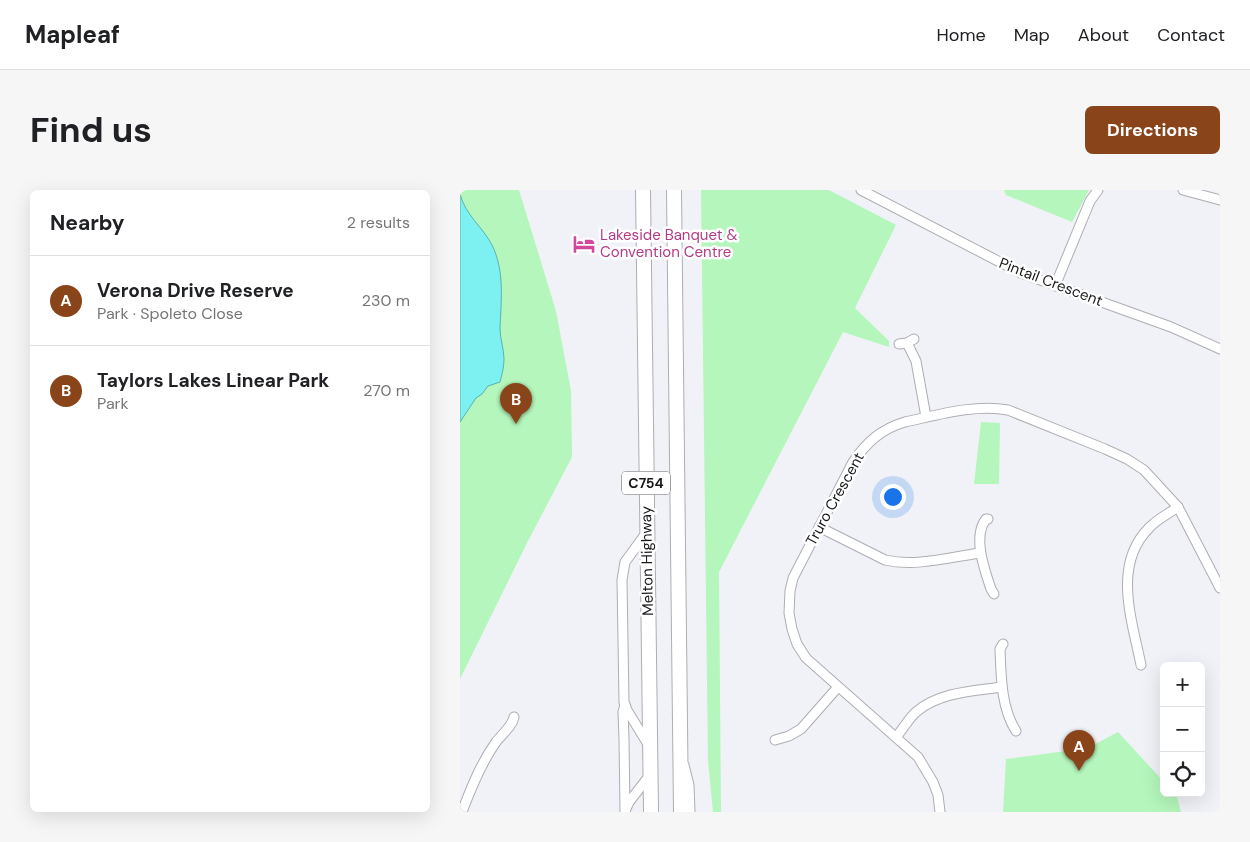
<!DOCTYPE html>
<html lang="en">
<head>
<meta charset="utf-8">
<style>
	:root { --surface:#fff; --page:#f6f6f6; --text:#202124; --muted:#757577; --line:#e0e0e0; --accent:#894519 }
	body { margin:0; font-family:"DM Sans",sans-serif; background:var(--page); color:var(--text) }
	.controls { position:absolute; right:15px; bottom:15px; display:grid; overflow:hidden; border-radius:8px; box-shadow:0 5px 20px #0002 }
	.controls button { width:45px; height:45px; display:grid; place-items:center; padding:0; border:0; border-bottom:1px solid var(--line); background:var(--surface); color:var(--text); font:25px sans-serif }
	.you { position:absolute; left:432px; top:306px; width:18px; height:18px; margin:-12px; border:4px solid #fff; border-radius:50%; background:#1a73e8; box-shadow:0 0 0 8px #1a73e833 }
	.badge { display:grid; place-items:center; width:32px; height:32px; border-radius:50%; background:var(--accent); color:#fff; font-size:16px; font-weight:700 }
	.pin { position:absolute; translate:-50% -41px; filter:drop-shadow(0 1px 2px #0008) }
	.pin::after { content:''; position:absolute; top:26px; width:18px; height:15px; background:inherit; clip-path:polygon(0 0,100% 0,50% 100%) }
	.list { margin:0; padding:0; list-style:none }
	h2 { display:flex; justify-content:space-between; align-items:center; height:65px; margin:0; padding:0 20px; font-size:21px }
	h2 small { font-size:16px; font-weight:400; color:var(--muted) }
	.list li { display:grid; grid-template-columns:32px 1fr auto; gap:15px; align-items:center; box-sizing:border-box; height:90px; padding:0 20px; border-top:1px solid var(--line) }
	.list b { display:block; font-size:19px; white-space:nowrap }
	.list p { margin:0; font-size:16px; white-space:nowrap; color:var(--muted) }
	.list em { font-size:16px; font-style:normal; color:var(--muted) }
	.icon { flex:none; width:28px; height:28px; fill:none; stroke:currentColor; stroke-width:2; stroke-linecap:round; stroke-linejoin:round }
	.map { position:relative; flex:none; width:760px; height:622px; overflow:hidden; border-radius:8px }
	header { display:flex; align-items:center; gap:30px; box-sizing:border-box; height:70px; padding:0 25px; background:var(--surface); border-bottom:1px solid var(--line) }
	header strong { font-size:24px }
	nav { display:flex; gap:28px; margin-inline-start:auto; font-size:18px }
	.intro { display:flex; align-items:center; justify-content:space-between; box-sizing:border-box; height:120px; padding:0 30px }
	h1 { margin:0; font-size:35px }
	.button { padding:12px 22px; border-radius:8px; background:var(--accent); color:#fff; font-size:18px; font-weight:700 }
	main { display:flex; gap:30px; padding:0 30px }
	aside { flex:1; background:var(--surface); border-radius:8px; box-shadow:0 5px 20px #0002 }
	.map>svg:first-child { display:block }
	.green { fill:#b4f6bb }
	.water { fill:#7df1f1; stroke:#5eb0b0 }
	.lines { fill:none; stroke-linecap:round; stroke-linejoin:round }
	.minor-casing { stroke:#acaeb2; stroke-width:11 }
	.highway-casing { stroke:#acaeb2; stroke-width:16 }
	.minor { stroke:#fff; stroke-width:9 }
	.highway { stroke:#fff; stroke-width:14 }
	.labels { text-anchor:middle; stroke-width:5; stroke-linejoin:round; paint-order:stroke }
	.shield { fill:#fff; stroke:#5d5d5f; stroke-width:1 }
	.shield-label { font-size:14px; font-weight:bold; fill:#17181a }
	.hotel-label { font-size:15px; fill:#b23c85; stroke:#fff; text-anchor:start }
	.street-label { font-size:15px; fill:#17181a; stroke:#fff }
</style>
</head>
<body>
<header>
<strong>Mapleaf</strong>
<nav><a>Home</a><a>Map</a><a>About</a><a>Contact</a></nav>
</header>
<div class="intro"><h1>Find us</h1><a class="button">Directions</a></div>
<main>
<aside>
<h2>Nearby<small>2 results</small></h2>
<ul class="list">
<li><span class="badge">A</span><div><b>Verona Drive Reserve</b><p>Park · Spoleto Close</p></div><em>230 m</em></li>
<li><span class="badge">B</span><div><b>Taylors Lakes Linear Park</b><p>Park</p></div><em>270 m</em></li>
</ul>
</aside>
<div class="map">
<svg width="760" height="622" viewBox="0 0 760 622">
	<rect width="100%" height="100%" fill="#f0f2f7"/>
	<g class="green">
		<polygon points="0,0 59,0 96,121 111,201 112,267 68,351 0,489"/>
		<polygon points="241,0 369,0 436,35 395,118 429,151 429,157 383,142 259,382 261,622 253,622 248,571"/>
		<polygon points="544,0 629,0 612,32 546,5"/>
		<polygon points="521,232 540,233 539,294 514,294"/>
		<polygon points="658,542 704,592 704,603 714,603 717,607 721,622 543,622 546,569 628,558"/>
	</g>
	<path class="water" d="M0 4C6 26 22 36 32 55 45 81 41 111 40 139 40 149 44 159 44 169 44 177 42 184 40 192L28 196 22 204 16 208 0 232Z"/>
	<g class="lines">
		<g class="minor-casing">
			<g id="minor">
				<polyline points="401,0 561,83 711,137 760,159"/>
				<polyline points="723,0 760,10"/>
				<polyline points="595,96 630,11 638,0"/>
				<polyline points="447,153 456,171 466,227"/>
				<polyline points="439,154 447,153 454,149"/>
				<path d="M528 329H526C512 347 525 381 531 399L534 404"/>
				<path d="M359 337 425 370C456 377 490 367 520 363"/>
				<polyline points="187,342 165,372 162,390 164,512 167,520 189,556"/>
				<path d="M543 454 540 459C541 485 541 518 556 541"/>
				<path d="M681 475C672 430 652 375 689 338 697 329 708 324 718 317"/>
				<polyline points="165,515 163,522 164,549 165,621"/>
				<path d="M437 546C443 539 449 528 456 522 479 502 513 501 542 497"/>
				<polyline points="315,550 329,546 341,539 378,497"/>
				<polyline points="224,575 229,595 230,622"/>
				<polyline points="166,619 169,612 190,585"/>
				<path d="M2 622C11 598 21 573 36 552 42 544 52 537 54 527"/>
				<path d="M480 622 478 605 473 592 458 567 346 468 337 454 332 439 329 423 330 401 333 388 393 272C407 252 421 239 445 232 478 225 514 214 548 220L645 259 667 269 684 280 718 317 760 398"/>
			</g>
		</g>
		<g class="highway-casing">
			<g id="highway">
				<polyline points="183,0 191,622"/>
				<polyline points="214,0 221,622"/>
			</g>
		</g>
		<use href="#minor" class="minor"/>
		<use href="#highway" class="highway"/>
	</g>
	<defs>
		<g id="hotel-bare" transform="scale(1.725)"><path d="M-6-4.5h1.5V1H6V5H4.5V3h-9V5H-6ZM-4 0a1.8 1.8 0 1 1 3.6 0ZM.5 0V-2.5h3Q6-2.5 6 0Z" fill="#d1479c" stroke="#fff" stroke-width="2.5" paint-order="stroke"/></g>
	</defs>
	<g fill-rule="evenodd">
		<use href="#hotel-bare" x="124" y="54"/>
	</g>
	<g class="labels">
		<rect class="shield" x="162" y="281.5" width="48" height="23" rx="4"/>
		<g class="shield-label">
			<text x="186" y="298">C754</text>
		</g>
		<g class="hotel-label">
			<text x="140" y="50">Lakeside Banquet &amp;<tspan x="140" dy="17">Convention Centre</tspan></text>
		</g>
		<g class="street-label">
			<text transform="translate(591 92) rotate(21)" y="5">Pintail Crescent</text>
			<text transform="translate(375 309) rotate(-61)" y="5">Truro Crescent</text>
			<text transform="translate(187 371) rotate(-91)" y="5">Melton Highway</text>
		</g>
	</g>
</svg>
<div class="controls">
<button>+</button>
<button>−</button>
<button><svg class="icon" aria-label="locate" viewBox="0 0 24 24"><circle cx="12" cy="12" r="6"/><path d="M12 2v4M12 18v4M2 12h4M18 12h4"/></svg></button>
</div>
<div class="you"></div>
<div class="pin badge" style="left:619px;top:581px">A</div>
<div class="pin badge" style="left:56px;top:234px">B</div>
</div>
</main>
</body>
</html>
